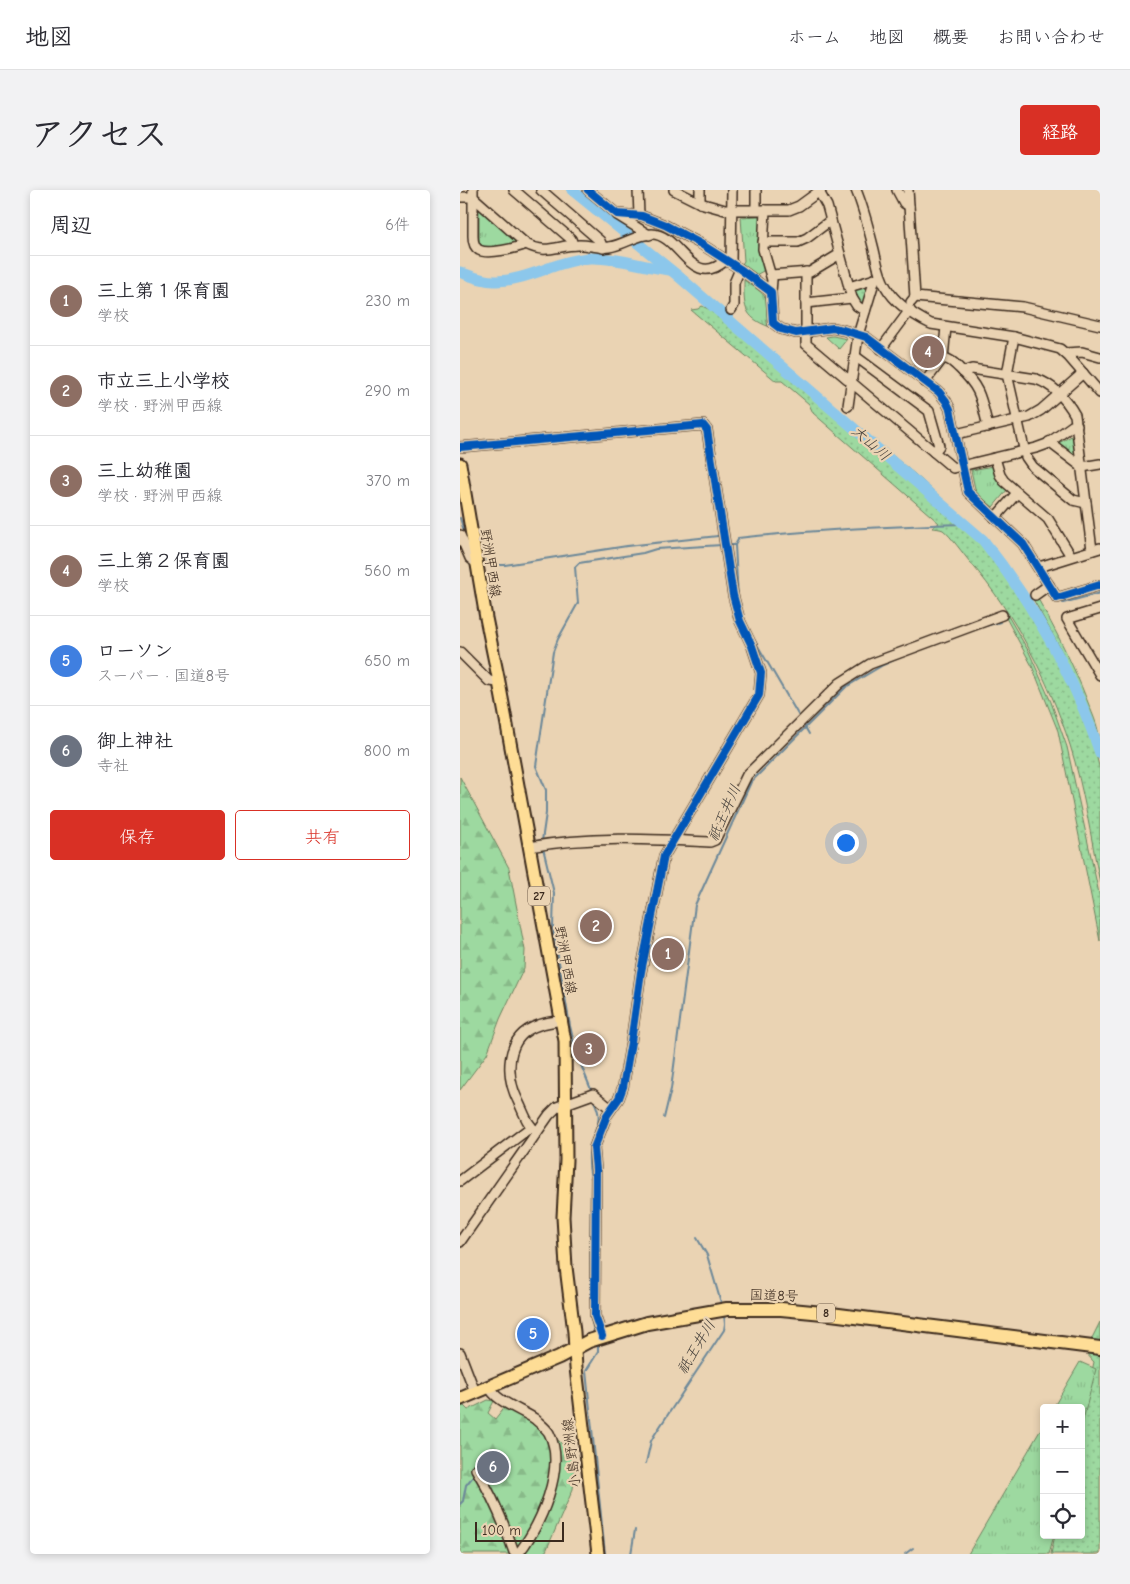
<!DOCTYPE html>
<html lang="ja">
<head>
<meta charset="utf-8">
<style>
	:root { --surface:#fff; --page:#f2f2f3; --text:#2b2b33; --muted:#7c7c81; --line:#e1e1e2; --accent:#d93025 }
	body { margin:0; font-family:"Comic Neue","Klee One",sans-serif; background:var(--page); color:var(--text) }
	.controls { position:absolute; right:15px; bottom:15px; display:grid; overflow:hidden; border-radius:5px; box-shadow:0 2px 8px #0003 }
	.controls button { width:45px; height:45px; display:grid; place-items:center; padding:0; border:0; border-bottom:1px solid var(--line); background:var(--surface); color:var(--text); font:25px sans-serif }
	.scale { position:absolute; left:15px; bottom:12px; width:89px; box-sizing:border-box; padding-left:5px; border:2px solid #3b2a1e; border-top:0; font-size:14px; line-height:18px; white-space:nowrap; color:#3b2a1e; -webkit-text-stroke:4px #ead3b3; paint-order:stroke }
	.you { position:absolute; left:385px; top:652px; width:18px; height:18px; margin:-12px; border:4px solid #fff; border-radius:50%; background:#1a73e8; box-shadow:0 0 0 8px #1a73e833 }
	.badge { display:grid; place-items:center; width:32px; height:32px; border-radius:50%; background:var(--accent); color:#fff; font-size:16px; font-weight:700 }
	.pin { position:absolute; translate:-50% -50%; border:2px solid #fff; box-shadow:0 1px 5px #0006 }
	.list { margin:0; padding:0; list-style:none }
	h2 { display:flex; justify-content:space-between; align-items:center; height:65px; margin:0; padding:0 20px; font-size:21px }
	h2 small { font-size:16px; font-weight:400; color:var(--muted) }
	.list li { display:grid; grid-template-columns:32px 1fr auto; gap:15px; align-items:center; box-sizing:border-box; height:90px; padding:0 20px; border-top:1px solid var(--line) }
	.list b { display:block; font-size:19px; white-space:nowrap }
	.list p { margin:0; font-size:16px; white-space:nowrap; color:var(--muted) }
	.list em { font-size:16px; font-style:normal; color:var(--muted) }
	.actions { display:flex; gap:10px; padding:15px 20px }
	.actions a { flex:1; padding:11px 0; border:1px solid var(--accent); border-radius:5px; text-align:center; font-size:18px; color:var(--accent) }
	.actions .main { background:var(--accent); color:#fff }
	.icon { flex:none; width:28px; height:28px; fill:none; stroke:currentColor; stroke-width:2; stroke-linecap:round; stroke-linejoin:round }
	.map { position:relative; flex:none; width:640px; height:1364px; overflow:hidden; border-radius:5px }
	header { display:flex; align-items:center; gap:30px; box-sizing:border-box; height:70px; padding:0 25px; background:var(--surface); border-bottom:1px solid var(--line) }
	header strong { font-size:24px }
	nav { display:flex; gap:28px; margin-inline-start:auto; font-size:18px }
	.intro { display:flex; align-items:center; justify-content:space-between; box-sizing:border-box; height:120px; padding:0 30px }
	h1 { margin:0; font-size:35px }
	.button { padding:12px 22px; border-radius:5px; background:var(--accent); color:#fff; font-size:18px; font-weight:700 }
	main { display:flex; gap:30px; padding:0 30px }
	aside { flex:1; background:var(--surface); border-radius:5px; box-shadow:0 2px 8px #0003 }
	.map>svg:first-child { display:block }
	.grass { fill:url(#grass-dots); stroke:#6c825f }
	.forest { fill:url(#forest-firs); stroke:#6c825f }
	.park { fill:url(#park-tufts); stroke:#6c825f }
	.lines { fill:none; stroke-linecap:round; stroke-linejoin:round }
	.stream { stroke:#6c8899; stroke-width:2 }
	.river { stroke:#8cc7eb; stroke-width:11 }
	.minor-casing { stroke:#3b2a1e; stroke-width:12 }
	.major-casing { stroke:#3b2a1e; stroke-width:15 }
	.highway-casing { stroke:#3b2a1e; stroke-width:16 }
	.minor { stroke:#ead3b3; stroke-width:9 }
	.major { stroke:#fedd96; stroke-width:11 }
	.highway { stroke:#fedd96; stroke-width:12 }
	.cycleway-casing { stroke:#ead3b3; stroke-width:11 }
	.cycleway { stroke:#0057b8; stroke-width:8 }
	.labels { text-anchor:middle; stroke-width:4.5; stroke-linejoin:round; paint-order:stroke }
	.shield { fill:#ead3b3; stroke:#705d4b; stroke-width:1 }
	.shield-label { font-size:12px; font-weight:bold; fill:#3b2a1e }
	.street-label { font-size:14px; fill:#3b2a1e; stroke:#ead3b3 }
	.water-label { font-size:15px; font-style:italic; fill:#47423d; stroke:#ead3b3 }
</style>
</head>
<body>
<header>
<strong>地図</strong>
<nav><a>ホーム</a><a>地図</a><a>概要</a><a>お問い合わせ</a></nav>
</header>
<div class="intro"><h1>アクセス</h1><a class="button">経路</a></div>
<main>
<aside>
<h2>周辺<small>6件</small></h2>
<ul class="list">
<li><span class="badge" style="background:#8d6e63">1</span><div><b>三上第１保育園</b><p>学校</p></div><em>230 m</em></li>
<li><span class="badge" style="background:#8d6e63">2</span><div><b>市立三上小学校</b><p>学校 · 野洲甲西線</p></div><em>290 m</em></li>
<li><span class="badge" style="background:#8d6e63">3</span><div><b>三上幼稚園</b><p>学校 · 野洲甲西線</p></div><em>370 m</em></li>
<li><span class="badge" style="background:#8d6e63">4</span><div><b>三上第２保育園</b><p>学校</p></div><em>560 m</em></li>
<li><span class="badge" style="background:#3f7fe0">5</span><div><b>ローソン</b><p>スーパー · 国道8号</p></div><em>650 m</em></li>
<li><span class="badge" style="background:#6b7280">6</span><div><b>御上神社</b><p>寺社</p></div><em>800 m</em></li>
</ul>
<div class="actions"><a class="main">保存</a><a>共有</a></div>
</aside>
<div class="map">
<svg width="640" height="1364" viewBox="0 0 640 1364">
	<defs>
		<pattern id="grass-dots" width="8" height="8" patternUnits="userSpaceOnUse" patternTransform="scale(1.25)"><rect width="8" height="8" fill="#9dd9a0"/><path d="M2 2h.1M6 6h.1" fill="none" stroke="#88ba89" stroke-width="1.8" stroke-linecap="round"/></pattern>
		<pattern id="forest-firs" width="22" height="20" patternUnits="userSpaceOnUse" patternTransform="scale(1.25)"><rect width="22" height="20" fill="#9dd9a0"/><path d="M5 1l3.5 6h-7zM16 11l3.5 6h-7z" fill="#88ba89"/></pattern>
		<pattern id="park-tufts" width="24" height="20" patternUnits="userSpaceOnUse" patternTransform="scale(1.25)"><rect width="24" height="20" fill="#9dd9a0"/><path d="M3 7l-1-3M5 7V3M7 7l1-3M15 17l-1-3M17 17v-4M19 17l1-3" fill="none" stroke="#88ba89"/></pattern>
	</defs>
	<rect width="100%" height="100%" fill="#ead3b3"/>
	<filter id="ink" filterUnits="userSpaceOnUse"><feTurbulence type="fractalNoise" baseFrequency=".02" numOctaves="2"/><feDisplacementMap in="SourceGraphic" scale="10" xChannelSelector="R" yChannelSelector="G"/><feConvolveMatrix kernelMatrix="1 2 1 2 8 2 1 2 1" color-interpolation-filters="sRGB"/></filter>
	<g filter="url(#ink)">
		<g class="grass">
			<polygon points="408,95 409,99 404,113 401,115 394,99"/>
			<path d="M242 116 272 130 457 286 504 328 558 393 583 432 606 477 628 533 640 580V693C631 648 624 599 610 555 588 488 556 426 510 372 504 365 490 345 483 340 481 339 475 338 472 338L479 333 353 223 349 214 322 191H316L231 120 238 119Z"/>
			<path d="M577 407C596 441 613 474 627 510 634 528 640 539 640 558L624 510 599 456 573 409Z"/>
			<polygon points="545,426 548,426 569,462 591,512 607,557 640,708 640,751 598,541 572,476"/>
			<polygon points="640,1132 640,1364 591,1364 595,1345 621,1345 621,1230 634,1172 625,1162"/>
		</g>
		<g class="forest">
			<polygon points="0,587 49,678 65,760 64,778 40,829 27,864 0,900"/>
			<polygon points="28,1210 34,1211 28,1223 35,1229 46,1215 91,1242 116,1270 113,1299 86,1361 81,1364 0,1364 0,1217 4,1216 8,1220"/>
		</g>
		<g class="park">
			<polygon points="19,17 61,55 24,59 19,54"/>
			<polygon points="299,26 303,30 305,80 294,86 282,74 284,71 281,27"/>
			<path d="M284 90C307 106 311 107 310 137 282 127 284 115 284 90Z"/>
			<polygon points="373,146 387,149 379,159 366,147"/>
			<polygon points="615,244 619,270 597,254"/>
			<polygon points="534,276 547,300 533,317 516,303 511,280"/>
			<polygon points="620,1172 636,1179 621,1238 621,1218 593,1218"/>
			<polygon points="584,1234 584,1345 594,1345 589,1364 508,1364"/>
		</g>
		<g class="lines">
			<g class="stream">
				<polyline points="0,328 6,347"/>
				<path d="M278 348C353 340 430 336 506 334"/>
				<polyline points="267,355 275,355"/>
				<polyline points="26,370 35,375 45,375 167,356 258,346"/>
				<polyline points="278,409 275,355 279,348"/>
				<polyline points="603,413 640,403"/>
				<polyline points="281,421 290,442"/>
				<polyline points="518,438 540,432"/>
				<polyline points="292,446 340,528"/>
				<polyline points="345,537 349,544"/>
				<polyline points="82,651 86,623 86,600 76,576 93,462 98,449 118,413 115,377 119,373 183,363 196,359 262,355"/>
				<polyline points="83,658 94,703 93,737 110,836 117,865 132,902"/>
				<path d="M133 909C145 932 135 935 130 957 128 967 129 979 131 989L130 1125 135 1145"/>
				<polyline points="204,928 211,899 235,715 291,592 386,497 423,475 443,466"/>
				<polyline points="237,1048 247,1065 262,1116"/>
				<polyline points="138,1154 138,1162 126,1181 145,1364"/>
				<polyline points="186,1273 191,1251 195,1244 264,1140 265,1134 264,1125"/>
				<polyline points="20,1278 26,1270"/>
				<polyline points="0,1314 3,1311 6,1295 15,1284"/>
				<polyline points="171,1364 175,1340"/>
				<polyline points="445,1364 453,1358"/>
			</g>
			<g class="river">
				<path d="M112 0 217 85 523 350C573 414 614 485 640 563"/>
				<path d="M0 82C11 86 25 92 37 91 69 90 98 70 130 68 157 67 184 77 210 80"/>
			</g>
			<g class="minor-casing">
				<g id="minor">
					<path d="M13 0V46C13 52 14 57 19 60 28 65 57 58 66 54"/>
					<polyline points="54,0 111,49 113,55"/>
					<polyline points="81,0 140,51 143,58"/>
					<polyline points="128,0 157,24 182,26 205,35 241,54 280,79 311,102 313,133 321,139 336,143 373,138 383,140 406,147 479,202 486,211 490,219 508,302 563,354 597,408 640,395"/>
					<polyline points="178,0 179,25"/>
					<polyline points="214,0 240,13 265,20 329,20 339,16 361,0"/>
					<polyline points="240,0 240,13"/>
					<polyline points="296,0 296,19"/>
					<polyline points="358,0 367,16 392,108 397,116 405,121"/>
					<path d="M396 0C404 19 409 40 414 60 417 73 419 86 426 97 435 113 455 126 471 134L554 147 600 159 609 167 640 203"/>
					<polyline points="437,0 444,13 449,16"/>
					<polyline points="448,0 455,107 451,112"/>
					<path d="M0 7H13L66 54C87 65 97 55 118 55 128 54 138 59 149 57 164 55 177 44 192 44 220 44 231 101 266 70"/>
					<polyline points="305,20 303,59 312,90 311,102"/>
					<polyline points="157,25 189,45"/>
					<polyline points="303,52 338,52 347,48 371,30"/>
					<polyline points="271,73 272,0"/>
					<polyline points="346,82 346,154 493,278 576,258 587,254 612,236 617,235"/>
					<polyline points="311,85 350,82 380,64"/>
					<polyline points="389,97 415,89"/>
					<polyline points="455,107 563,117 640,135"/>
					<polyline points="346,113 392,108"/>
					<polyline points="271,120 274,115 274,93 280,79"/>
					<polyline points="554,147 547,184 566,267 573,277 613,310 626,313"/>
					<polyline points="421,159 450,120"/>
					<polyline points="605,163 622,162 640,167"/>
					<polyline points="395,166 469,221 479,256 474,262"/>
					<path d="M483 168C490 169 494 173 499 178 521 198 521 209 528 237"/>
					<path d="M503 182 512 179 576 189C594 195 606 209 615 225L632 360"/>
					<polyline points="465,192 483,168 486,137"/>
					<polyline points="388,216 398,145 415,89 420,86"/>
					<polyline points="496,244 569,227 581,220 623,183"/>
					<polyline points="589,252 622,277 640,274"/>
					<polyline points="0,257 243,235 247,240 273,405 280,431 292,456 301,483 299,505 204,666 181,782 171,852 163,897 159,908 147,925 134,958 136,980 135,1126 142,1146"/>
					<polyline points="535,268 540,285 544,291 588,329 611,366"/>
					<polyline points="535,328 557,303"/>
					<polyline points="0,345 10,368 16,373"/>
					<polyline points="579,377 640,358"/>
					<polyline points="575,405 589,395"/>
					<polyline points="640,419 607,429 640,485"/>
					<polyline points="0,462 29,491 39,492"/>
					<path d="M69 657C128 646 190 649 250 652L255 650 287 585 380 493 410 474 542 425"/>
					<path d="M77 942C67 935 64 923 59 913 45 886 44 846 79 835 86 832 94 832 102 830"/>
					<polyline points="0,991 71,937"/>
					<polyline points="0,1052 89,925 97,917 133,904 151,919"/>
					<polyline points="0,1163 15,1202"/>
					<path d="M29 1196C34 1211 62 1220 75 1229 79 1233 86 1238 89 1243 107 1278 80 1336 58 1364"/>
					<path d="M16 1279C32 1305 44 1333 54 1362L57 1364"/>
				</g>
			</g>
			<g class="major-casing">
				<polyline id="major" points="0,274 26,428 39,492 105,851 106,970 103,1027 106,1077 114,1142 116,1178 138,1364"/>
			</g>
			<g class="highway-casing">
				<polyline id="highway" points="0,1209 99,1167 129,1151 187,1133 267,1119 321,1119 363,1123 640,1158"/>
			</g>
			<use href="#minor" class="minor"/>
			<use href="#major" class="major"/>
			<use href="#highway" class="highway"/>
			<g class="cycleway-casing">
				<g id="cycleway">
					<polyline points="128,0 157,24 182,26 205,35 241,54 280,79 311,102 313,133 321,139 336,143 373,138 383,140 406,147 479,202 486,211 490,219 508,302 563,354 597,408 640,395"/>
					<polyline points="0,257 243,235 247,240 273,405 280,431 292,456 301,483 299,505 204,666 181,782 171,852 163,897 159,908 147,925 134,958 136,980 135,1126 142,1146"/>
				</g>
			</g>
			<use href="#cycleway" class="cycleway"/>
		</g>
	</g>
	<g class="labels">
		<g class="shield">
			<rect x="68" y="696.5" width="22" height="19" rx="4"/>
			<rect x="357" y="1113.5" width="18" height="19" rx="4"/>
		</g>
		<g class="shield-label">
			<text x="79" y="710">27</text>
			<text x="366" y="1127">8</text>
		</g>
		<g class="street-label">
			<text transform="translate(31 373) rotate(81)" y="5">野洲甲西線</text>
			<text transform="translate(106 770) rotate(80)" y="5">野洲甲西線</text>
			<text transform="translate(314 1105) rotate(2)" y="5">国道8号</text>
			<text transform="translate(111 1263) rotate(-97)" y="5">小島野洲線</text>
		</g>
		<g class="water-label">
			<text transform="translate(411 253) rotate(41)" y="5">大山川</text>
			<text transform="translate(264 623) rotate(-66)" y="5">祇王井川</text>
			<text transform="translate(236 1157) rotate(-59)" y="5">祇王井川</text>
		</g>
	</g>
</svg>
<div class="controls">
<button>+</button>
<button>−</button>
<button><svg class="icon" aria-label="locate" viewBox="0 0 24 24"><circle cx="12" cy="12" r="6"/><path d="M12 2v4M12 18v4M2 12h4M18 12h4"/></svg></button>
</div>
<div class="scale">100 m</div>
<div class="you"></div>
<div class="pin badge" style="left:208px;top:764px;background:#8d6e63">1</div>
<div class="pin badge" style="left:136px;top:736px;background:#8d6e63">2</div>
<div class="pin badge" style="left:129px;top:859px;background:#8d6e63">3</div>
<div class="pin badge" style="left:468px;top:162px;background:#8d6e63">4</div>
<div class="pin badge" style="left:73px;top:1144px;background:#3f7fe0">5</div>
<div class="pin badge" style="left:33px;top:1277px;background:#6b7280">6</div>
</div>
</main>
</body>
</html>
